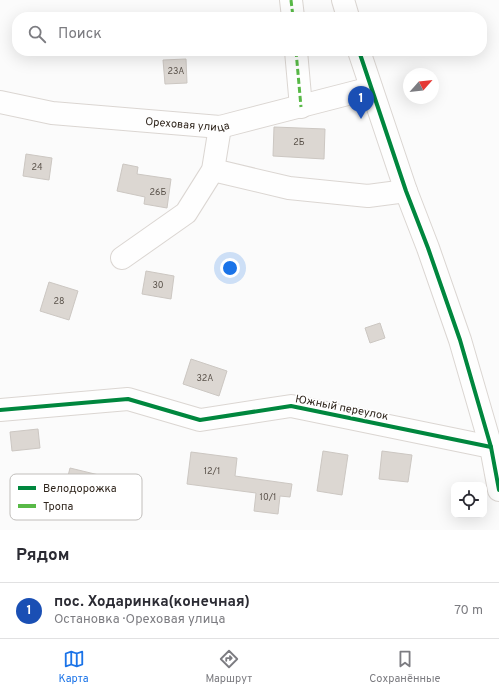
<!DOCTYPE html>
<html lang="ru">
<head>
<meta charset="utf-8">
<style>
	:root { --surface:#fff; --page:#f2f2f3; --text:#2b2b33; --muted:#7c7c81; --line:#e1e1e2; --accent:#1a73e8 }
	body { margin:0; font-family:Overpass,sans-serif; background:var(--page); color:var(--text) }
	.controls { position:absolute; right:12px; bottom:12px; display:grid; overflow:hidden; border-radius:8px; box-shadow:0 4px 16px #0002 }
	.controls button { width:36px; height:36px; display:grid; place-items:center; padding:0; border:0; border-bottom:1px solid var(--line); background:var(--surface); color:var(--text); font:20px sans-serif }
	.compass { position:absolute; left:403px; top:68px; width:36px; height:36px; border-radius:50%; background:var(--surface); box-shadow:0 4px 16px #0002; rotate:63deg }
	.you { position:absolute; left:230px; top:268px; width:14px; height:14px; margin:-10px; border:3px solid #fff; border-radius:50%; background:#1a73e8; box-shadow:0 0 0 6px #1a73e833 }
	.badge { display:grid; place-items:center; width:26px; height:26px; border-radius:50%; background:var(--accent); color:#fff; font-size:13px; font-weight:700 }
	.pin { position:absolute; translate:-50% -33px; filter:drop-shadow(0 1px 2px #0008) }
	.pin::after { content:''; position:absolute; top:21px; width:14px; height:12px; background:inherit; clip-path:polygon(0 0,100% 0,50% 100%) }
	.list { margin:0; padding:0; list-style:none }
	h2 { display:flex; justify-content:space-between; align-items:center; height:52px; margin:0; padding:0 16px; font-size:17px }
	h2 small { font-size:13px; font-weight:400; color:var(--muted) }
	.list li { display:grid; grid-template-columns:26px 1fr auto; gap:12px; align-items:center; box-sizing:border-box; height:56px; padding:0 16px; border-top:1px solid var(--line) }
	.list b { display:block; font-size:15px; white-space:nowrap }
	.list p { margin:0; font-size:13px; white-space:nowrap; color:var(--muted) }
	.list em { font-size:13px; font-style:normal; color:var(--muted) }
	.icon { flex:none; width:22px; height:22px; fill:none; stroke:currentColor; stroke-width:2; stroke-linecap:round; stroke-linejoin:round }
	.map { position:relative; flex:none; width:499px; height:530px; overflow:hidden }
	.search { position:absolute; background:var(--surface); box-shadow:0 4px 16px #0002; left:12px; right:12px; top:12px; height:44px; display:flex; align-items:center; gap:10px; box-sizing:border-box; padding:0 14px; border-radius:16px; color:var(--muted); font-size:15px }
	.sheet { height:108px; background:var(--surface) }
	nav { display:flex; justify-content:space-around; align-items:center; box-sizing:border-box; height:56px; border-top:1px solid var(--line); background:var(--surface); font-size:11px; color:var(--muted) }
	nav a { display:grid; justify-items:center; gap:2px }
	nav .on { color:var(--accent) }
	.map>svg:first-child { display:block }
	.building { fill:#dcd7d2; stroke:#ccc7c2 }
	.lines { fill:none; stroke-linecap:round; stroke-linejoin:round }
	.minor-casing { stroke:#dbd6d2; stroke-width:24 }
	.minor { stroke:#fefefe; stroke-width:22 }
	.quiet { stroke:#58b947; stroke-width:3; stroke-dasharray:6 3; stroke-linecap:butt }
	.cycleway-casing { stroke:#fff; stroke-width:6 }
	.cycleway { stroke:#00873e; stroke-width:4 }
	.labels { text-anchor:middle; stroke-width:3; stroke-linejoin:round; paint-order:stroke }
	.number-label { font-size:9px; fill:#5a524a }
	.street-label { font-size:11px; fill:#2f251c; stroke:#fff }
	.key { fill:#fff; stroke:#c1bebb; stroke-width:1 }
	.key-label { font-size:11px; fill:#2f251c }
</style>
</head>
<body>
<div class="map">
<svg width="499" height="530" viewBox="0 0 499 530">
	<rect width="100%" height="100%" fill="#fbfbfb"/>
	<g class="building">
		<polygon points="186,59 187,83 165,84 163,60"/>
		<polygon points="274,127 325,129 324,159 273,156"/>
		<polygon points="26,154 52,158 49,180 23,176"/>
		<polygon points="123,164 138,167 137,174 171,179 167,208 144,204 145,197 117,191"/>
		<polygon points="146,271 174,276 171,299 142,294"/>
		<polygon points="49,282 78,291 69,320 40,311"/>
		<polygon points="380,323 385,338 370,343 365,328"/>
		<polygon points="191,359 227,371 219,396 183,384"/>
		<polygon points="38,429 40,448 12,451 10,432"/>
		<polygon points="323,451 348,455 342,495 317,491"/>
		<polygon points="382,451 412,455 408,482 379,479"/>
		<polygon points="191,452 237,458 235,476 292,484 290,497 280,496 278,514 254,511 256,493 187,484"/>
		<polygon points="70,468 103,476 95,508 62,500"/>
	</g>
	<g class="lines">
		<g class="minor-casing">
			<g id="minor">
				<polyline points="291,0 293,17"/>
				<polyline points="343,0 348,17"/>
				<polyline points="296,51 301,107"/>
				<polyline points="359,51 406,191 428,248 460,340 491,447 499,490"/>
				<path id="s1" d="M0 102 52 113 220 127 371 88"/>
				<polyline points="213,170 289,188 368,196 406,191"/>
				<polyline points="122,258 186,213 213,170 220,127"/>
				<polyline points="0,410 128,399 200,420 291,406 491,447"/>
			</g>
		</g>
		<use href="#minor" class="minor"/>
		<g class="quiet">
			<polyline points="291,0 293,17"/>
			<polyline points="296,51 301,107"/>
		</g>
		<g class="cycleway-casing">
			<g id="cycleway">
				<polyline points="359,51 406,191 428,248 460,340 491,447 499,490"/>
				<polyline points="0,410 128,399 200,420 291,406 491,447"/>
			</g>
		</g>
		<use href="#cycleway" class="cycleway"/>
	</g>
	<g class="labels">
		<g class="number-label">
			<text x="176" y="74">23А</text>
			<text x="299" y="145">2Б</text>
			<text x="37" y="170">24</text>
			<text x="158" y="195">26Б</text>
			<text x="158" y="288">30</text>
			<text x="59" y="304">28</text>
			<text x="205" y="381">32А</text>
			<text x="212" y="474">12/1</text>
			<text x="268" y="500">10/1</text>
		</g>
		<g class="street-label">
			<text dy="4" stroke="none"><textPath href="#s1" startOffset="189">Ореховая улица</textPath></text>
			<text transform="translate(342 407) rotate(11)" y="4">Южный переулок</text>
		</g>
	</g>
	<rect x="10" y="474" width="132" height="46" rx="6" class="key"/>
	<rect x="18" y="486" width="18" height="4" fill="#00873e"/>
	<rect x="18" y="504" width="18" height="4" fill="#58b947"/>
	<g class="key-label">
		<text x="43" y="492">Велодорожка</text>
		<text x="43" y="510">Тропа</text>
	</g>
</svg>
<div class="controls">
<button><svg class="icon" aria-label="locate" viewBox="0 0 24 24"><circle cx="12" cy="12" r="6"/><path d="M12 2v4M12 18v4M2 12h4M18 12h4"/></svg></button>
</div>
<svg class="compass" viewBox="-18 -18 36 36"><path d="M0-13l5 13h-10z" fill="#e53935"/><path d="M0 13l5-13h-10z" fill="#7c7c81"/></svg>
<div class="you"></div>
<div class="pin badge" style="left:361px;top:119px;background:#1a4fb4">1</div>
<div class="search"><svg class="icon" aria-label="search" viewBox="0 0 24 24"><circle cx="10" cy="10" r="6"/><path d="M15 15l6 6"/></svg>Поиск</div>
</div>
<section class="sheet">
<h2>Рядом<small></small></h2>
<ul class="list">
<li><span class="badge" style="background:#1a4fb4">1</span><div><b>пос. Ходаринка(конечная)</b><p>Остановка · Ореховая улица</p></div><em>70 m</em></li>
</ul>
</section>
<nav>
<a class="on"><svg class="icon" aria-label="map" viewBox="0 0 24 24"><path d="M3 6l6-2 6 2 6-2v14l-6 2-6-2-6 2zM9 4v14M15 6v14"/></svg>Карта</a>
<a><svg class="icon" aria-label="directions" viewBox="0 0 24 24"><path d="M12 3l9 9-9 9-9-9zM9 14v-3h6M13 9l2 2-2 2"/></svg>Маршрут</a>
<a><svg class="icon" aria-label="saved" viewBox="0 0 24 24"><path d="M7 4h10v16l-5-4-5 4z"/></svg>Сохранённые</a>
</nav>
</body>
</html>
